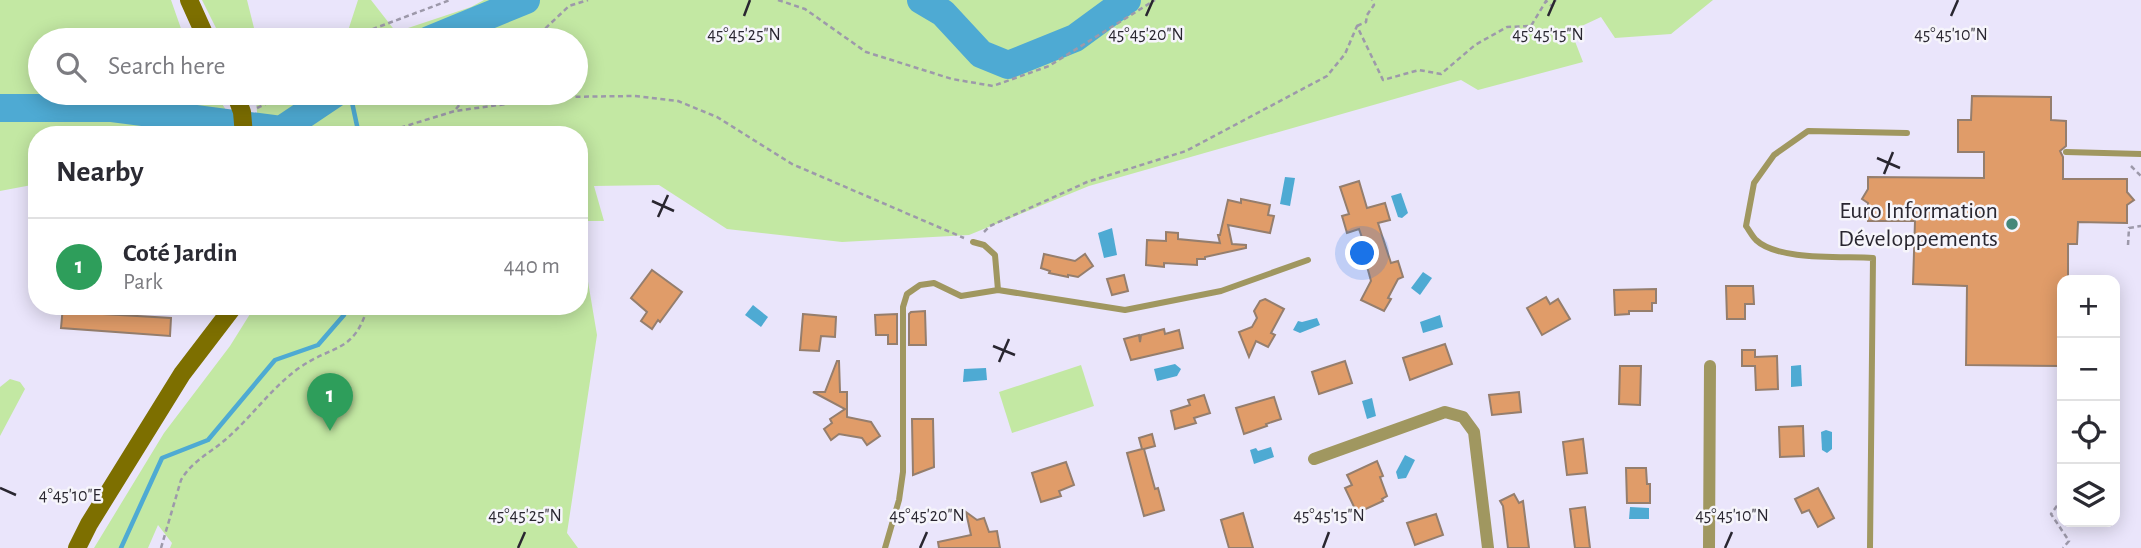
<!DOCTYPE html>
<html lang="en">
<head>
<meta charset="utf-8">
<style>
	:root { --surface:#fff; --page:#f2f2f3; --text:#2b2b33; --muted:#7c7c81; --line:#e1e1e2; --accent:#45887a }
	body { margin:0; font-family:"Alegreya Sans",sans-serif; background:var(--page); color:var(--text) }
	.controls { position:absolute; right:21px; bottom:21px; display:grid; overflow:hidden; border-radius:14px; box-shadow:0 4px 18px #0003 }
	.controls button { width:63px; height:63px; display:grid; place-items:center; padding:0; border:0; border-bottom:2px solid var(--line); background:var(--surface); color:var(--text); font:35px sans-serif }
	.you { position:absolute; left:1363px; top:254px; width:24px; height:24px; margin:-18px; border:5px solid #fff; border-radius:50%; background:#1a73e8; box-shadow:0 0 0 10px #1a73e833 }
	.badge { display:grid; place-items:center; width:46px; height:46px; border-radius:50%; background:var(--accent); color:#fff; font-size:23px; font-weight:700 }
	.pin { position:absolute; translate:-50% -58px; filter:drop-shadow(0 2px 4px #0008) }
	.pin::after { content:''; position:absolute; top:37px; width:24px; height:21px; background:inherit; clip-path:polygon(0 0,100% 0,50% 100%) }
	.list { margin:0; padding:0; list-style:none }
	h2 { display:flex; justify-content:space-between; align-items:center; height:91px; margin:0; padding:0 28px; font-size:30px }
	h2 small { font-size:23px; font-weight:400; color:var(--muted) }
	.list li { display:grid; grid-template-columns:46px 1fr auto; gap:21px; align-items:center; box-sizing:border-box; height:98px; padding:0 28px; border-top:2px solid var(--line) }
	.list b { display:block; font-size:26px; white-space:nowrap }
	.list p { margin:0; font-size:23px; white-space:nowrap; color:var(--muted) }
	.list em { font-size:23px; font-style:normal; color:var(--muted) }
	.icon { flex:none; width:38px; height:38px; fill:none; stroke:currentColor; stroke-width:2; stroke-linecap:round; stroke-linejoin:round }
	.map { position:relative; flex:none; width:2141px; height:548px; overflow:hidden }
	.search { position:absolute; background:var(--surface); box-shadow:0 4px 18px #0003; left:28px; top:28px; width:560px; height:77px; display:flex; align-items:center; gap:18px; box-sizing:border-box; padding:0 24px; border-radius:38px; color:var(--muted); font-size:26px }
	.panel { position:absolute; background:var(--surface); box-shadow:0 4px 18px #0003; left:28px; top:126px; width:560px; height:189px; border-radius:28px }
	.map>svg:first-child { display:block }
	.green { fill:#c3e8a3 }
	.water { fill:#4eaad3 }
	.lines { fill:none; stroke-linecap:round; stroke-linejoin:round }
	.stream { stroke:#4eaad3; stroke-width:4.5 }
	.river { stroke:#4eaad3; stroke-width:28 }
	.building { fill:#e09c69; stroke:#957e6d; stroke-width:2 }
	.path { stroke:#9d99aa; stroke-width:2.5; stroke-dasharray:5 3.5; stroke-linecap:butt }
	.lane { stroke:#a09760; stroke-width:6 }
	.street { stroke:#a09760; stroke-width:12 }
	.secondary { stroke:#7d6f00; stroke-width:18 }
	.ticks { fill:none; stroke:#292630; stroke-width:2.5 }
	.poi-dot { fill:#45887a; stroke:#f6f5fb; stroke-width:2.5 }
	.labels { text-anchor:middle; stroke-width:5; stroke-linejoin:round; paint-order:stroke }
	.poi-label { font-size:24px; fill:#292630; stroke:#f6f5fb; text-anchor:end }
	.ticks-label { font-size:18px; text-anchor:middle; fill:#292630; stroke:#f6f5fb; stroke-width:5; stroke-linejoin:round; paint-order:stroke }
</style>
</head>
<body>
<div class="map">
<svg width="2141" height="548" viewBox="0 0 2141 548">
	<rect width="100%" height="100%" fill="#eae5fb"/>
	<g class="green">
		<polygon points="0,0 171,0 185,40 40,40 40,93 215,93 226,110 227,135 37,135 37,184 0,191"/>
		<polygon points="202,0 247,0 257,40 222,40"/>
		<polygon points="358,0 371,0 396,32 471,7 484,0 1713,0 1671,34 1615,38 1601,17 1571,31 1583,62 1478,90 1461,80 1089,186 969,235 842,242 727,229 659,185 594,186 604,221 579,221 579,135 259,135 256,100 252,93 576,93 576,40 345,40"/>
		<polygon points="579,248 583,252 597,335 567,533 578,548 170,548 172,543 158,525 148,548 94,548 164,433 230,346 255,306 579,306"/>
		<polygon points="1081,365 1094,406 1012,433 999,392"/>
		<polygon points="10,379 20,382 25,389 0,436 0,387"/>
	</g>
	<g class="water">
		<polygon points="1285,177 1295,178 1290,206 1280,204"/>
		<polygon points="1401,193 1408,213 1402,218 1398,217 1391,196"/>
		<polygon points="1112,228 1117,255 1104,258 1098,233"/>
		<polygon points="1423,272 1432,278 1420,295 1411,288"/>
		<polygon points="753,305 768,317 761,327 745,315"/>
		<polygon points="1440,315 1443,327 1423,333 1420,322"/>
		<polygon points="1317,318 1320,325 1300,333 1293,330 1298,321 1302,322"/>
		<polygon points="1175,364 1181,369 1177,376 1157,381 1154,369"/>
		<polygon points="1801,365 1802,386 1791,387 1791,366"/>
		<polygon points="986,368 987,380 963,382 964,369"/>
		<polygon points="1372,398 1376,416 1367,419 1362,401"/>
		<polygon points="1826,430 1832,432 1832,449 1827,453 1822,450 1821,432"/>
		<polygon points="1271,447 1274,457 1254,464 1250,450 1256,448 1258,451"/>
		<polygon points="1405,455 1415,460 1406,478 1398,479 1396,472"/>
		<polygon points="1630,507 1649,508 1649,519 1629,519"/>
	</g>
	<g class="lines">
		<g class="stream">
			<polyline points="350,93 359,135"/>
			<polyline points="121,548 162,458 208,440 275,360 318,345 344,315 346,306"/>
		</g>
		<g class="river">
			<polyline points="921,0 943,13 981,54 1008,65 1075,38 1127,0"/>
			<polyline points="429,40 526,0"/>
			<polyline points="0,108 112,108 281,130 336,93"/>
		</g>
	</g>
	<g class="building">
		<polygon points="1972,96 2051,97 2051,120 2066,121 2066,146 2060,151 2063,157 2063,179 2127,179 2127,192 2134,200 2127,205 2127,223 2078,222 2077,244 2068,244 2068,280 2062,280 2062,366 1966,365 1967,286 1913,284 1915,221 1868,221 1868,203 1862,199 1868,189 1868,177 1984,178 1984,152 1958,152 1958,120 1971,120"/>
		<polygon points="1359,181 1367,208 1385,203 1390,220 1378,223 1391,263 1398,261 1403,277 1398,279 1388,298 1391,299 1384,311 1361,300 1371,281 1365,259 1369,258 1359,229 1347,233 1342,216 1349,214 1340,187"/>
		<polygon points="1241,199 1270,205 1268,215 1274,216 1270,233 1228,225 1232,244 1246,245 1246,248 1205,257 1205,259 1197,259 1197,265 1164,263 1164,267 1146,265 1147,240 1166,241 1166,232 1178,233 1178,239 1220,243 1218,235 1220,235 1228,200 1241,203"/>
		<polygon points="1044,254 1075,261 1085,254 1093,266 1078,277 1068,275 1068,277 1049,273 1050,271 1041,268"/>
		<polygon points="652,270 682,292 660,322 658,320 652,329 641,321 647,312 631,298"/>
		<polygon points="1124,275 1128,291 1112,295 1107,279"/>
		<polygon points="1726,286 1753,286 1754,304 1745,304 1745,319 1727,319"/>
		<polygon points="1656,289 1656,303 1652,303 1652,311 1629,311 1629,314 1615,315 1614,290"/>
		<polygon points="1546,297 1550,304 1558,299 1570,319 1542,335 1527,308"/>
		<polygon points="1265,299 1284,309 1271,333 1275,335 1268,347 1256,341 1249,357 1239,332 1252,327 1257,318 1254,311 1260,301"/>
		<polygon points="63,306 86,306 86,313 171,318 170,336 61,328"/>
		<polygon points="925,311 926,345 909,345 909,314 911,312"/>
		<polygon points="803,314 836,317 835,337 821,336 819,351 800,350"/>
		<polygon points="897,314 897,344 888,344 888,335 876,335 875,315"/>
		<polygon points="1164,329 1165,334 1179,330 1183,348 1131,360 1124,339 1139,335 1140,342 1141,335"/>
		<polygon points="1445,344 1452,364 1410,380 1403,358"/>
		<polygon points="1742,350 1755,350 1755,357 1777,356 1778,389 1756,390 1755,366 1742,366"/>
		<polygon points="837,361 839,361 840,392 847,392 847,417 871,422 880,436 867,445 862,438 839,434 831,440 824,429 832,423 830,419 845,409 813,392 825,392"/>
		<polygon points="1345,361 1352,383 1319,394 1312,372"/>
		<polygon points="1620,366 1641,366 1640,405 1619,404"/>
		<polygon points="1519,392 1521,412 1492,415 1489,395"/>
		<polygon points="1204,395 1210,413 1194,418 1196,423 1175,429 1171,411 1190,405 1188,400"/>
		<polygon points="1274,397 1281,419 1266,424 1267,426 1244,434 1236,408"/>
		<polygon points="912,419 933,419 934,467 913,475"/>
		<polygon points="1803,426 1804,456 1780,457 1779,427"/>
		<polygon points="1152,434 1155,446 1144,449 1155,489 1158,488 1164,510 1144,516 1127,453 1142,449 1139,438"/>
		<polygon points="1583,439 1587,473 1567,475 1563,442"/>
		<polygon points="1377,461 1383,476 1380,477 1387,496 1382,499 1383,501 1357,513 1345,488 1352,485 1347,475"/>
		<polygon points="1066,462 1074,485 1059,491 1061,496 1041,502 1032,473"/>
		<polygon points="1626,468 1646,468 1647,484 1650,484 1650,503 1627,503"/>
		<polygon points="1818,488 1834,518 1818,527 1809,510 1802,513 1795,499"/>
		<polygon points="1514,494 1519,503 1523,501 1529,548 1508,548 1503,506 1500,501"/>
		<polygon points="1585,507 1590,548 1575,548 1570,509"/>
		<polygon points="966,512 977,520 984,518 989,532 997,531 1000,548 939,548 938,542 971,535"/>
		<polygon points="1243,513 1253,548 1229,548 1221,520"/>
		<polygon points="1436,514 1443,535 1415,545 1407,523"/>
	</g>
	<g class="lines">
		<g class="path">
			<polyline points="778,0 805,9 866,52 952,79 993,86 1049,66 1155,0"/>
			<polyline points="1357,26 1366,22 1367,15 1374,5 1372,0"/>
			<polyline points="359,40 373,29 450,0"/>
			<polyline points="533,40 569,6 588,0"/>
			<polyline points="257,108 289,93"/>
			<polyline points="456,109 469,93"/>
			<polyline points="410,125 412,135"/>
			<polyline points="376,135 455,111 557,97 635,96 678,101 717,117 792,164 964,238"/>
			<polyline points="2131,166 2141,176"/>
			<polyline points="984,232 990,226 1087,182 1186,151 1327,76 1345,54 1357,26 1383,80 1419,70 1441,74 1475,45 1507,27 1531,26 1546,1 1552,6 1556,0"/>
			<polyline points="2128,245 2129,228 2141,226"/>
			<polyline points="2062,499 2051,514 2069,541 2063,548"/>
			<path d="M161 548 181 480C191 462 210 453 225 440 251 418 271 388 299 368 333 344 354 354 368 306"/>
		</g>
		<g class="lane">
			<polyline points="2066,152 2141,154"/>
			<polyline points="973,242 984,245 995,255 998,290"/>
			<polyline points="885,548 899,500 903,472 903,307 907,294 920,285 934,283 961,296 998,290 1125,310 1221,291 1308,260"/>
			<path d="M1870 548 1873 258C1843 256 1778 261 1756 240 1752 236 1749 230 1746 226L1754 183 1774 155 1808 131 1907 133"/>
		</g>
		<g class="street">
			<polyline points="1314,459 1445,412 1463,417 1474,432 1488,548"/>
			<polyline points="1709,548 1710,366"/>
		</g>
		<g class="secondary">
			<polyline points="189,0 207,40"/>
			<polyline points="235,93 242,112 244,135"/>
			<polyline points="77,548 89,524 182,374 234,306"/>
		</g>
	</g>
	<path class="ticks" d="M744 16 750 0M1146 16 1153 0M1548 16 1555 0M1951 16 1958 0M1877 158 1900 168M1884 174 1893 152M652 201 674 211M658 217 668 195M993 346 1015 355M999 362 1009 339M0 488 16 495M518 548 525 532M920 548 927 532M1323 548 1329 532M1725 548 1732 532"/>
	<circle class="poi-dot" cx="2012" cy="224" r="7"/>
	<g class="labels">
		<g class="poi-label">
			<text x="1998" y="218">Euro Information<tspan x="1998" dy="28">Développements</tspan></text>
		</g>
	</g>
	<g class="ticks-label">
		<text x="744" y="40">45°45'25"N</text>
		<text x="1146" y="40">45°45'20"N</text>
		<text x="1548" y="40">45°45'15"N</text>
		<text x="1951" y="40">45°45'10"N</text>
		<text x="70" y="501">4°45'10"E</text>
		<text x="525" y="521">45°45'25"N</text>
		<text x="927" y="521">45°45'20"N</text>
		<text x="1329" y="521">45°45'15"N</text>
		<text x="1732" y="521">45°45'10"N</text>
	</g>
</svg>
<div class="controls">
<button>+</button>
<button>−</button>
<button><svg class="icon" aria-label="locate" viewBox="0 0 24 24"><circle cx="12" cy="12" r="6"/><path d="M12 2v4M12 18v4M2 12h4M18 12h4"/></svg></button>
<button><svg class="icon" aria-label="layers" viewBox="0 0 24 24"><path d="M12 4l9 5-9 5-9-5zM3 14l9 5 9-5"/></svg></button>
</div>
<div class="you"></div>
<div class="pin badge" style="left:330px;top:431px;background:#2e9e5b">1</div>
<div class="search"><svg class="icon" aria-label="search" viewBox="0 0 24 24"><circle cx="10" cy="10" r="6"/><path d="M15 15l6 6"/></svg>Search here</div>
<section class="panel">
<h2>Nearby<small></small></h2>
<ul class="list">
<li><span class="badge" style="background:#2e9e5b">1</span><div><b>Coté Jardin</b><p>Park</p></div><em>440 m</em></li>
</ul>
</section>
</div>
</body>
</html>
